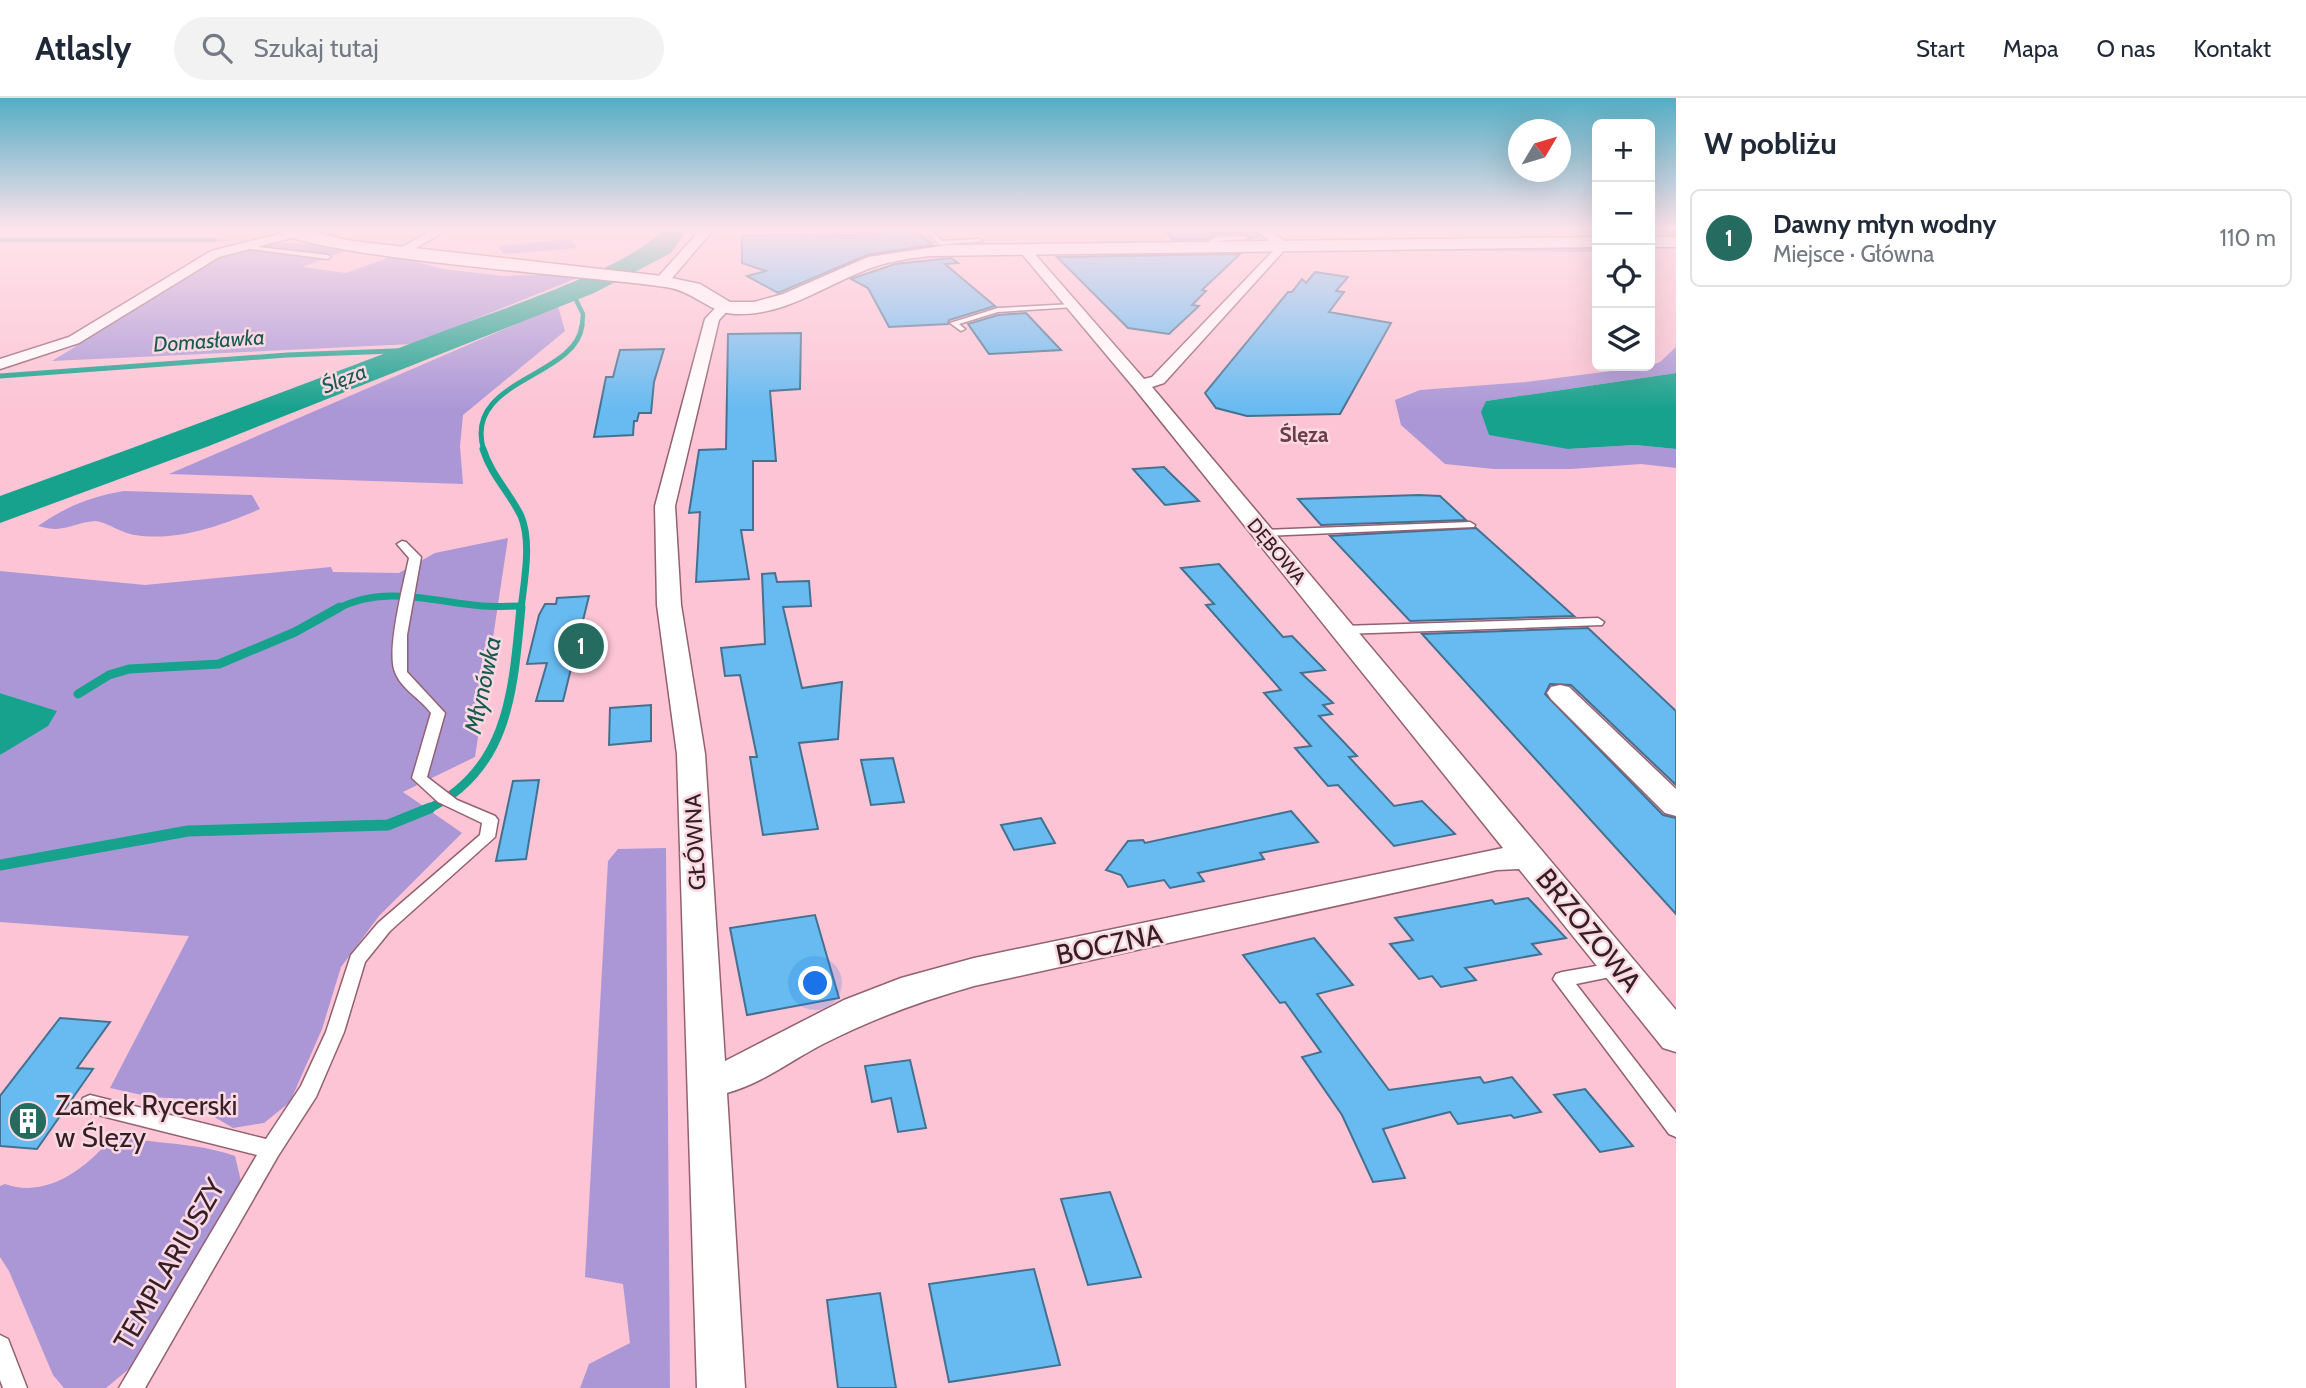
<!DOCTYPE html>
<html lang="pl">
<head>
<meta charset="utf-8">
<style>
	:root { --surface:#fff; --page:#f2f2f3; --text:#1f2937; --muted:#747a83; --line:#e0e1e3; --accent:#266b5f }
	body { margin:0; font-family:Cabin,sans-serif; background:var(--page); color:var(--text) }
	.controls { position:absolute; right:21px; top:21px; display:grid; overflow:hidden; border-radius:10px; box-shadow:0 7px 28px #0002 }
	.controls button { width:63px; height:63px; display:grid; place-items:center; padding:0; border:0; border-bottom:2px solid var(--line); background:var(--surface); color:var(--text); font:35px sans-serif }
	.compass { position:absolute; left:1508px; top:21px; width:63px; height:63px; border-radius:50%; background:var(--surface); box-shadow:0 7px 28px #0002; rotate:52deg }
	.you { position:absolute; left:816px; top:886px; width:24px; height:24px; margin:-18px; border:5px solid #fff; border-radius:50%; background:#1a73e8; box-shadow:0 0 0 10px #1a73e833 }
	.badge { display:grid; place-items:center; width:46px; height:46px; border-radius:50%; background:var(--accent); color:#fff; font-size:23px; font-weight:700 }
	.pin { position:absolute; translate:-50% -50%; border:4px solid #fff; box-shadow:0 2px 7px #0006 }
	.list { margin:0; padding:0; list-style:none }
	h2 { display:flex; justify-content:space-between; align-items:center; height:91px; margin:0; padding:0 28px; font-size:30px }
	h2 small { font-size:23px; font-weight:400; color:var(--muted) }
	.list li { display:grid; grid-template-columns:46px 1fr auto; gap:21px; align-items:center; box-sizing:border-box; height:98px; margin:0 14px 14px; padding:0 14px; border:2px solid var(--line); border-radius:10px }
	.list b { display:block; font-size:26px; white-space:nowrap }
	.list p { margin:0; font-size:23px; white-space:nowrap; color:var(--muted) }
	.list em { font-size:23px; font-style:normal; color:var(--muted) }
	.icon { flex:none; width:38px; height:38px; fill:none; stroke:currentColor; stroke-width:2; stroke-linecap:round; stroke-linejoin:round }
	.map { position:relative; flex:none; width:1676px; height:1290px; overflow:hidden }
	header { display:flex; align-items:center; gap:42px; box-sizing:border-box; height:98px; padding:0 35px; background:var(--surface); border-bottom:2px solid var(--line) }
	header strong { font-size:33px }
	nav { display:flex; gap:38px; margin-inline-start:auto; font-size:24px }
	.search { width:490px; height:63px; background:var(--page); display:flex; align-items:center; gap:18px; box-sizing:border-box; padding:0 24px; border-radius:38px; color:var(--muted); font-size:26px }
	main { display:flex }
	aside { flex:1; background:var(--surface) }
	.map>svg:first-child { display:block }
	.green { fill:#ab97d6 }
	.water { fill:#17a28d }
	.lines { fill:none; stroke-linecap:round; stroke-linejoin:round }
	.stream-far4 { stroke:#17a28d; stroke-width:4.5 }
	.stream-far3 { stroke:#17a28d; stroke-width:5 }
	.stream-far2 { stroke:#17a28d; stroke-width:7 }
	.stream-far1 { stroke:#17a28d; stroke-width:9 }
	.stream { stroke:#17a28d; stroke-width:11 }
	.river { fill:#17a28d; fill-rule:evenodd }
	.building { fill:#67bbf1; stroke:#44718f; stroke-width:2 }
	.lane-casing { stroke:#936171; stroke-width:3 }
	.street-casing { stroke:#936171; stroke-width:3 }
	.secondary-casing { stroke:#936171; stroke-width:3 }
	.highway-casing { stroke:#7c832c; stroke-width:3 }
	.lane { fill:#fff; fill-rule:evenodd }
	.street { fill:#fff; fill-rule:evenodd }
	.secondary { fill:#fff; fill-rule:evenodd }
	.highway { fill:#a2b930; fill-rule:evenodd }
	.labels { text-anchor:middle; stroke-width:5; stroke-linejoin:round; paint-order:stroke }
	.far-street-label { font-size:19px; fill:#341f26; stroke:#fbd8e2 }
	.far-water-label { font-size:21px; font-style:italic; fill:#175a4f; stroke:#fbd8e2 }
	.far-quarter-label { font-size:21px; font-weight:bold; fill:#6a3c4c; stroke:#fbd8e2 }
	.street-label { font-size:23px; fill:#341f26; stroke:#fbd8e2 }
	.water-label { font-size:24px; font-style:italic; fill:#175a4f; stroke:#fbd8e2 }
	.near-street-label { font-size:28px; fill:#341f26; stroke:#fbd8e2 }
	.near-poi-label { font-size:28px; fill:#341f26; stroke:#fbd8e2; text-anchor:start }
</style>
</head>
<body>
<header>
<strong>Atlasly</strong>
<div class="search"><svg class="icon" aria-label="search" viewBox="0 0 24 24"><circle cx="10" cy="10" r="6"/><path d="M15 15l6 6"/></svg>Szukaj tutaj</div>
<nav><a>Start</a><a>Mapa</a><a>O nas</a><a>Kontakt</a></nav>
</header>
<main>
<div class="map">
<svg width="1676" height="1290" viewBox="0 0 1676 1290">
	<rect width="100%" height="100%" fill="#fcc4d5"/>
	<g class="green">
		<polygon points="0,141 223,141 229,142 225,144"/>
		<polygon points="570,141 577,150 504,156 498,148"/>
		<polygon points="269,145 301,145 348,152 302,169 346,175 393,158 443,171 503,178 567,176 577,180 413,246 52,263 219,160"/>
		<polygon points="1597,147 1597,154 1331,152 1332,150"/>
		<polygon points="558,208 565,233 463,317 460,348 463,386 169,376"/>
		<polygon points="1676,249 1676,275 1486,303 1568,351 1635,347 1676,351 1676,370 1641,366 1571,371 1494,371 1445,366 1401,327 1395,302 1420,292 1526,284 1650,268 1660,264"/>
		<path d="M124 393 252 397 260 411C223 427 177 444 135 437 124 436 104 423 95 423 71 425 65 436 38 428 65 409 92 398 124 393Z"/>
		<polygon points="508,440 475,659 403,694 462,735 379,818 341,869 322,931 290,1004 264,1025 233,1030 184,1001 151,999 110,990 189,838 0,824 0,657 56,613 0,595 0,473 145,487 331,469 333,474 399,475 435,455"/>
		<polygon points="666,750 670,1290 580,1290 589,1266 630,1245 623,1186 585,1179 608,763 618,751"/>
		<path d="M113 1038C154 1046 196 1044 235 1058L241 1083 130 1270 106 1290H64L53 1277 9 1173 0 1159V1088L5 1086C47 1101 87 1070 113 1038Z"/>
	</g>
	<g class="water">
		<polygon points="1676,275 1676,351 1635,347 1568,351 1489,337 1481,314 1486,303"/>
		<polygon points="0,595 57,613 48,628 0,657"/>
	</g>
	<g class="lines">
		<g class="stream-far4">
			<polyline points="0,142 214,142"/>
			<polyline points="572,194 583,216 582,229"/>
		</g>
		<g class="stream-far3">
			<polyline points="0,278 287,257 420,252"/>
			<path d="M484 353C461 281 577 280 582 227"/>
		</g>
		<g class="stream-far2">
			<path d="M483 351C491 377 510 395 521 418 532 444 524 484 521 511"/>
			<path d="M337 511C384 486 433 504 482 508 495 509 508 508 521 508"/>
		</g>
		<g class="stream-far1">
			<polyline points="78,596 109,577 129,571 219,566 295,534 340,509"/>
			<path d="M426 712C510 672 513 591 521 509"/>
		</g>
		<polyline class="stream" points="0,767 188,733 388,727 430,710"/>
		<path class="river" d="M664 130H688L671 155 594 195 209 348 0 425V398C150 344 300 288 449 231 498 212 636 168 664 130Z"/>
	</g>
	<g class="building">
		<polygon points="1162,130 1204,130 1209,135 1255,134 1260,138 1250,141 1246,135 1216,136 1207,141 1174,142"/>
		<polygon points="912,131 933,147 867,157 778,195 747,178 766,173 742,165 742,138 872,137 881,135 879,132"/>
		<polygon points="1240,156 1202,192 1206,193 1192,207 1199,208 1169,236 1128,230 1057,159"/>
		<polygon points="951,160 958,165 945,166 995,208 949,222 948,226 889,229 868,190 851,181 895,166"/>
		<polygon points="1315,174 1348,179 1336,193 1344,194 1329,214 1391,225 1340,316 1247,318 1216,310 1205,295 1288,194 1292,194 1302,181 1306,185"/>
		<polygon points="1026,215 1061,252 989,256 968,226 998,217"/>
		<polygon points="801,235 800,291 770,293 776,363 753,363 753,432 741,432 749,481 696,484 700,414 689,415 699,352 726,351 728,236"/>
		<polygon points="664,251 654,284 651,315 639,315 637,323 634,323 633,337 594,339 606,279 613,279 620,252"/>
		<polygon points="1164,369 1172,377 1199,403 1165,407 1133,371"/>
		<polygon points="1419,397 1440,398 1466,422 1321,427 1298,401"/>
		<polygon points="1476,430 1574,518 1410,523 1330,438"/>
		<polygon points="1219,466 1283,539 1292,538 1325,572 1301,575 1333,605 1323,607 1332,616 1319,618 1357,658 1349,659 1394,708 1422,703 1455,736 1394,748 1338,687 1328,688 1295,650 1311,648 1264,595 1281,592 1206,507 1214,506 1181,470"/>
		<polygon points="775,475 777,484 809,483 811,508 783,509 802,590 842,584 838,641 799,645 818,731 763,737 750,659 757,659 740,577 725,578 721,550 765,546 762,476"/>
		<polygon points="589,498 563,603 536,603 547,565 527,566 539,517 545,506 556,506 557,500"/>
		<polygon points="1588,530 1676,613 1676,687 1571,587 1550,586 1545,596 1663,717 1676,720 1676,816 1422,536"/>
		<polygon points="651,607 651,643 609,647 610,610"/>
		<polygon points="893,660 904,704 871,707 861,662"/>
		<polygon points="539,682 526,761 496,763 513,683"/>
		<polygon points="1291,713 1318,744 1260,755 1264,761 1198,775 1204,783 1170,790 1164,782 1128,789 1121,777 1106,772 1128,743 1143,742 1145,745"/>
		<polygon points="1041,720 1055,745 1014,752 1001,727"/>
		<polygon points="1528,800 1566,840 1532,846 1541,856 1465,870 1476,882 1441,889 1432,878 1419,881 1390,846 1413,842 1395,820 1492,802 1495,806"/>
		<polygon points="815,817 839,900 747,917 730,830"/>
		<polygon points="1314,840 1353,887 1317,896 1389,992 1480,979 1484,985 1512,979 1541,1014 1514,1020 1511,1017 1458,1026 1450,1014 1383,1031 1405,1080 1373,1084 1342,1017 1302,959 1321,954 1285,904 1280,905 1243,857"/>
		<polygon points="60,920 110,924 77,970 93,971 37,1051 0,1048 0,998"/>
		<polygon points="910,962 926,1030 898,1034 891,1000 872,1004 865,968"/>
		<polygon points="1585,991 1633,1048 1600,1054 1554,997"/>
		<polygon points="1110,1094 1141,1179 1088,1187 1061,1101"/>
		<polygon points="1034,1171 1060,1267 949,1284 929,1186"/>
		<polygon points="880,1195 896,1290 838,1290 827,1202"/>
	</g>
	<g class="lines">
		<g class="lane-casing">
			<g id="lane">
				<polygon points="704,130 872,130 875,132 872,134"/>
				<polygon points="923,130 929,130 942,143 980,141 983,143 940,147"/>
				<polygon points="1246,138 1248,141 1217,143 1221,148 1218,150 1209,143 1216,139"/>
				<polygon points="240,147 328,157 331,159 328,161 242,150"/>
				<polygon points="1073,206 1075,209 998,214 959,226 965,231 961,233 950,225 998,210"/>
				<polygon points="1470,424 1475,427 1474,429 1262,438 1257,435 1262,432"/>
				<path d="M402 443 406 444 421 459 407 537V574L445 615 427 679 457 702 495 718 498 722 495 739 390 833 365 864 344 934 316 999 278 1058 145 1290H119L257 1057 90 1015 83 1012 80 1006 83 1000 90 997 266 1041 301 988 326 934 351 857 378 825 480 737 482 725 438 704 412 680 431 615C421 601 401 591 395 574 386 553 404 484 409 460L397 446Z"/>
				<polygon points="1598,520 1604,524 1602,527 1342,536 1336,532 1342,528"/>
				<polygon points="1619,864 1625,866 1628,871 1625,876 1576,886 1676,1015 1676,1039 1669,1036 1553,881 1556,876 1562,874"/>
				<polygon points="0,1237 8,1241 27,1290 3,1290 0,1282"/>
			</g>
		</g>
		<g class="street-casing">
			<g id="street">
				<polygon points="436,130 451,130 405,156 395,153"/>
				<polygon points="702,130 713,132 667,186 657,186 657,180"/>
				<path d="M1254 130H1268L1289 147 1164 285 1152 289 1676 912V954L1663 950 1519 771 1497 772 974 888C921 903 872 921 823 946 790 963 763 985 727 995L745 1290H697L677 656 657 507 655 408 705 221 719 206 731 209 719 222 675 408 681 507 705 656 725 963 844 902 901 880 974 860 1503 750 1135 291 1017 150 1027 147 1144 281 1152 279 1273 153 1276 148Z"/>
				<polygon points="295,132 299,134 299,138 219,159 79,245 0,271 0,261 69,239 211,153"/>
				<polygon points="1560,587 1569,589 1676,691 1676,718 1665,715 1551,601 1547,595 1551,589"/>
			</g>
		</g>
		<g class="secondary-casing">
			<g id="secondary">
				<path d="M273 130H296L352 143 662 178 700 186 730 204H754L783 196 868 159 948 147 1597 139V149L929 158C906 161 883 164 861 174 819 191 782 218 735 216 711 215 695 195 671 190 608 179 302 160 273 130Z"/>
				<rect x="1650" y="139" width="26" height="10"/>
			</g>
		</g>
		<g class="highway-casing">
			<polygon id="highway" points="1662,130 1676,130 1676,139"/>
		</g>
		<use href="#lane" class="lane"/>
		<use href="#street" class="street"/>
		<use href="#secondary" class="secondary"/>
		<use href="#highway" class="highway"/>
	</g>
	<linearGradient id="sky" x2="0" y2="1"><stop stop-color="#54adc4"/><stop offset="0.42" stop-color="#fee4ec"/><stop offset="1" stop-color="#fee4ec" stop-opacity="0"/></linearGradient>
	<rect width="1676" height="311" fill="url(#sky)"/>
	<defs>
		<g id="building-disc" transform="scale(2.0125)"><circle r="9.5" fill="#266b5f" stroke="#fbd8e2"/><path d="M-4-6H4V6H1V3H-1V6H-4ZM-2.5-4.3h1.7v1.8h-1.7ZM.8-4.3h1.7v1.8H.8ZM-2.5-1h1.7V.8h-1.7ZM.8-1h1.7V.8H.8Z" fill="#fff"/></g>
	</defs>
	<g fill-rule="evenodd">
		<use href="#building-disc" x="28" y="1023"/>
	</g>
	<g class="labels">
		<g class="far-street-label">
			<text transform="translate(1277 453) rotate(50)" y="7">DĘBOWA</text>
		</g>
		<g class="far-water-label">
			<text transform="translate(209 243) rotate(-4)" y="7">Domasławka</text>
			<text transform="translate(344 281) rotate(-21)" y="7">Ślęza</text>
		</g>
		<g class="far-quarter-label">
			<text x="1304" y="344">Ślęza</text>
		</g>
		<g class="street-label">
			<text transform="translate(695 744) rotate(-93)" y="8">GŁÓWNA</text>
		</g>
		<g class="water-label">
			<text transform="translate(483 587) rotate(-78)" y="8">Młynówka</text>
		</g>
		<g class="near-street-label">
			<text transform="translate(1589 832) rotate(51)" y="10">BRZOZOWA</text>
			<text transform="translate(1109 846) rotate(-12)" y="10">BOCZNA</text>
			<text transform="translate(169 1166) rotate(-60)" y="10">TEMPLARIUSZY</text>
		</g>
		<g class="near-poi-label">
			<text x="55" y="1017">Zamek Rycerski<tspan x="55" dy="32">w Ślęzy</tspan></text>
		</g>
	</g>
</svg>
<div class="controls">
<button>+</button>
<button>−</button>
<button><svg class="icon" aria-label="locate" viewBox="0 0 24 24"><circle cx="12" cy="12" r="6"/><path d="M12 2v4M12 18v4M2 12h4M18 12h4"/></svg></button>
<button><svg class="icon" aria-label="layers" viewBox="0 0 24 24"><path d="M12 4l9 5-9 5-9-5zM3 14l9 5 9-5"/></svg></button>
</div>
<svg class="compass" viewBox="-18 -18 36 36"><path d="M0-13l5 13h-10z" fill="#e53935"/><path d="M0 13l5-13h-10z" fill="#747a83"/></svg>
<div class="you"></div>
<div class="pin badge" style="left:581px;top:548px">1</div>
</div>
<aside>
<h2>W pobliżu<small></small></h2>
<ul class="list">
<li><span class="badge">1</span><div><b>Dawny młyn wodny</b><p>Miejsce · Główna</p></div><em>110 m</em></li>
</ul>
</aside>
</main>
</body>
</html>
